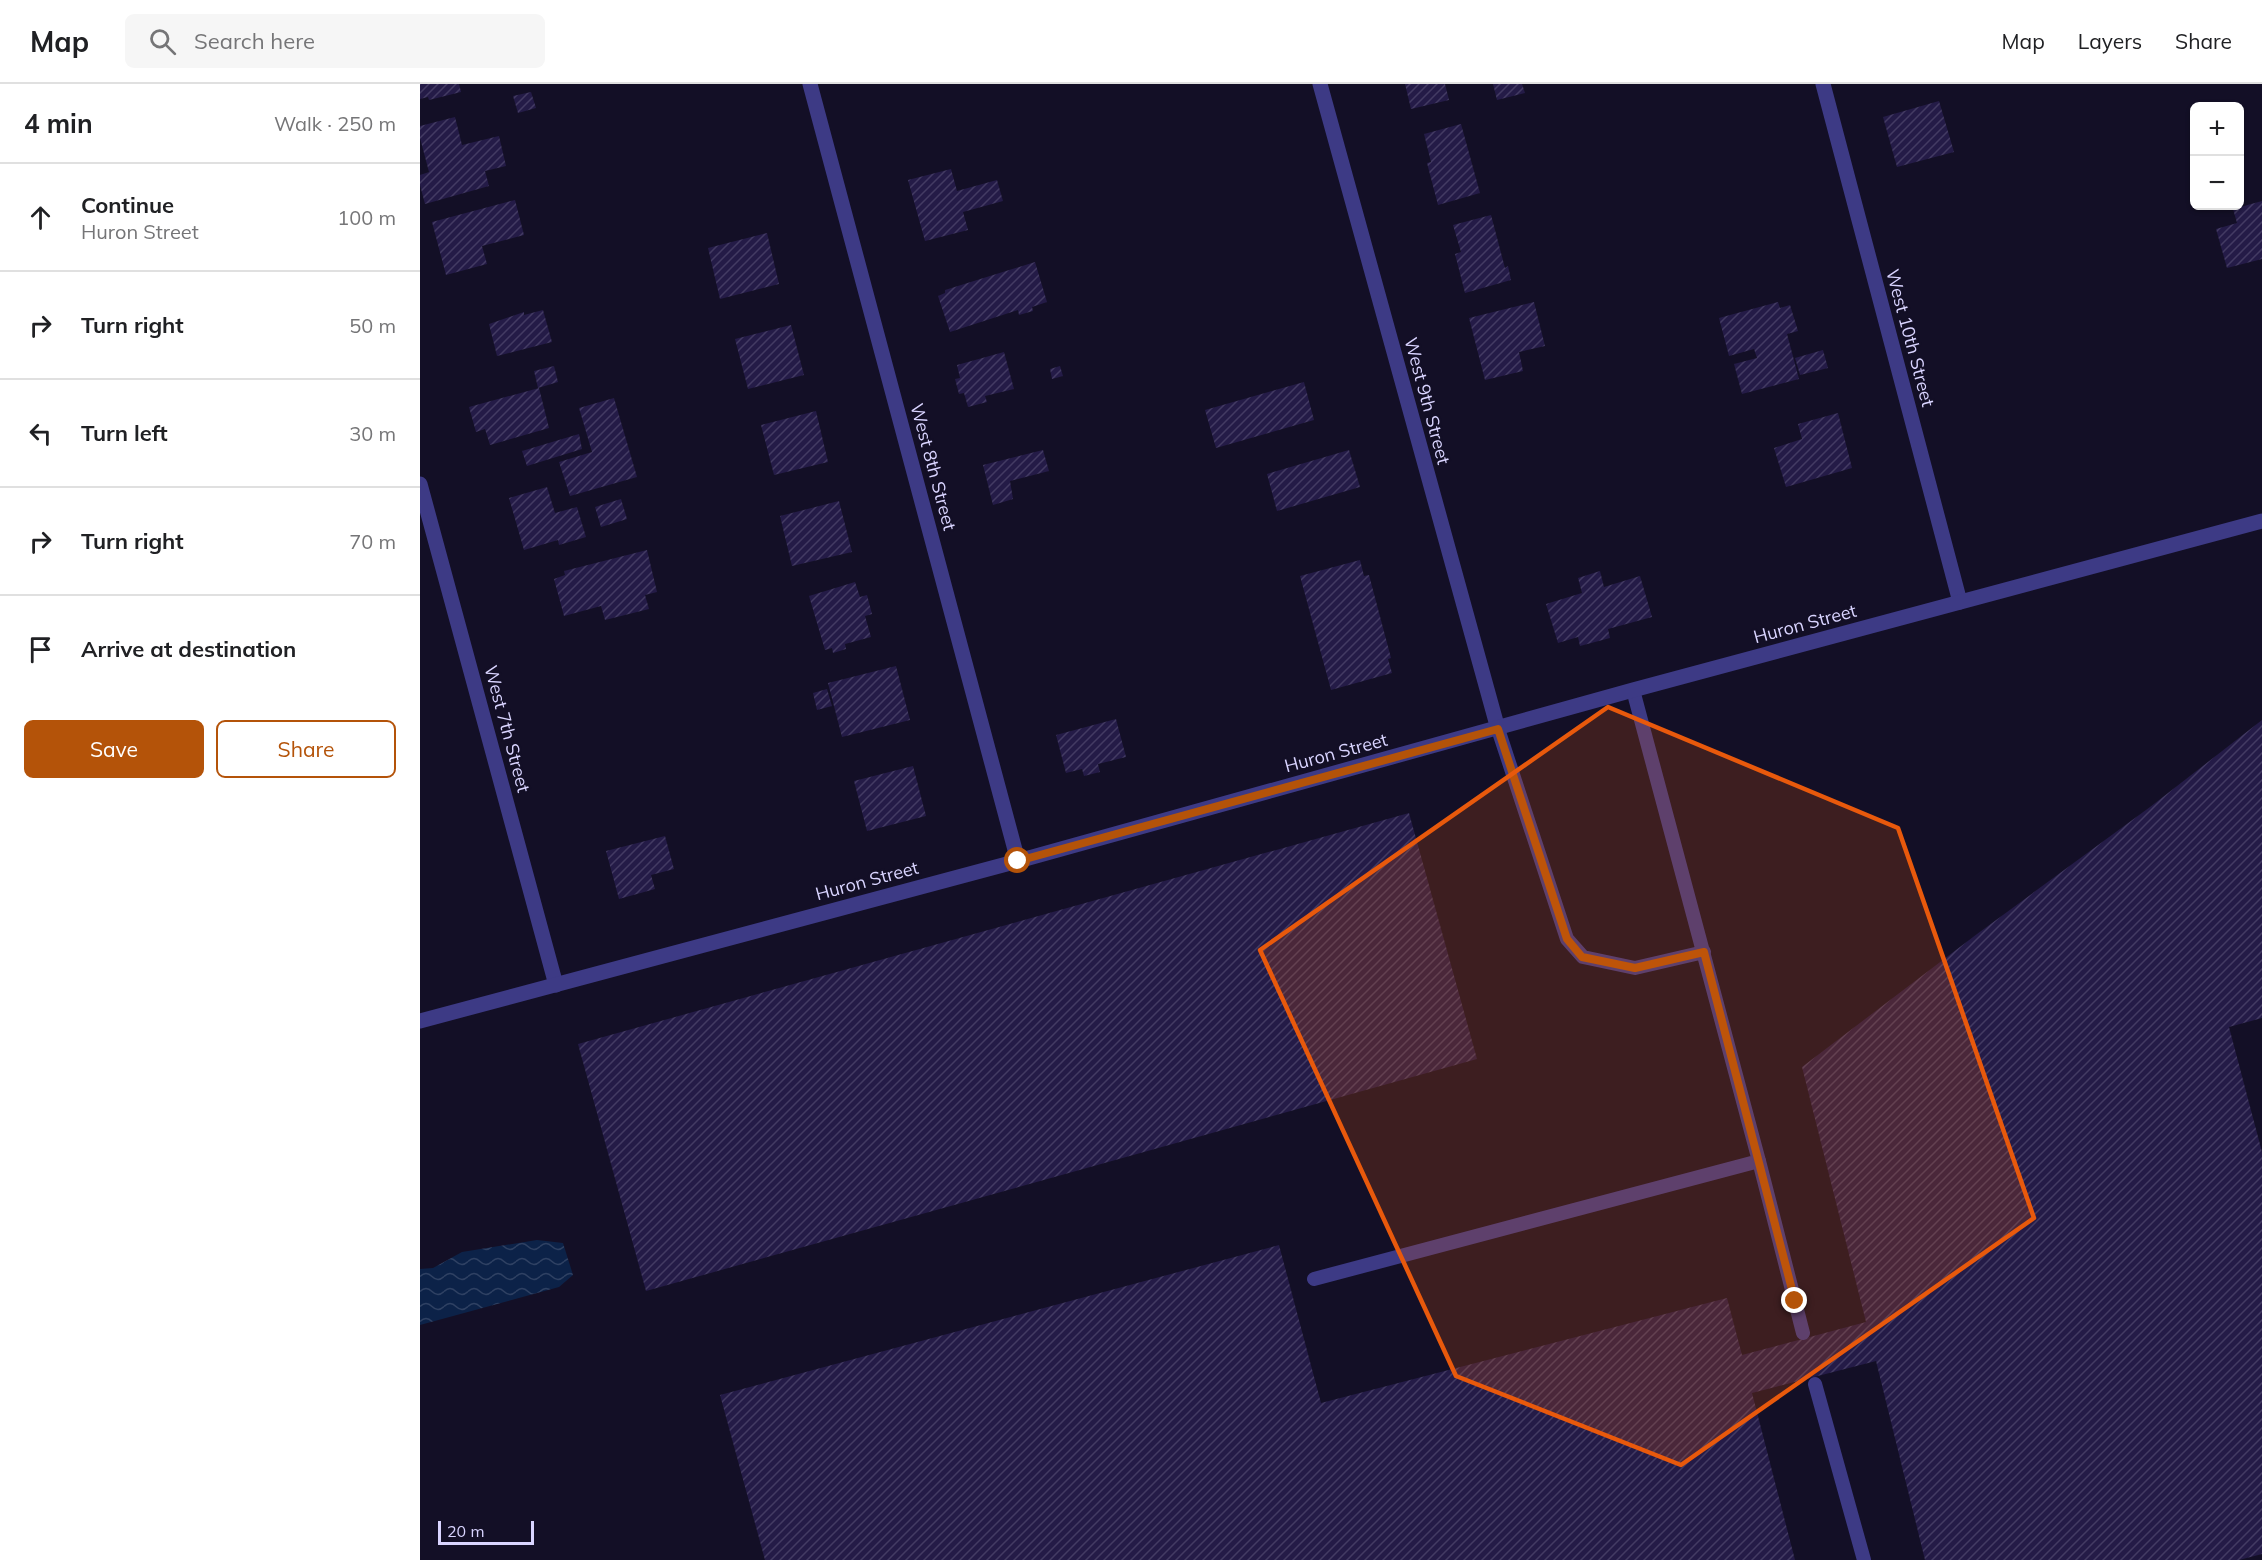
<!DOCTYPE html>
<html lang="en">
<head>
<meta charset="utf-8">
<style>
	:root { --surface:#fff; --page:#f6f6f6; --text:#202124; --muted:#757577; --line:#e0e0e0; --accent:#b45309 }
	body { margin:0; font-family:Mulish,sans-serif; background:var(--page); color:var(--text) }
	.controls { position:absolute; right:18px; top:18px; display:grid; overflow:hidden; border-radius:9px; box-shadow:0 2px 4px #0004 }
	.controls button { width:54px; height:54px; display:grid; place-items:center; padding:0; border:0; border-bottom:2px solid var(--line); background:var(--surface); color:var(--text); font:30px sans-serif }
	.scale { position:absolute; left:18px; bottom:15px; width:96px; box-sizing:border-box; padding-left:6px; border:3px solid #d9d4ff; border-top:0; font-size:16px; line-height:21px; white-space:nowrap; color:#d9d4ff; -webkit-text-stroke:4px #130f26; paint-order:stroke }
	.stop { position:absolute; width:18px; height:18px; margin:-14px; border:4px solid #b45309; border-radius:50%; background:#fff }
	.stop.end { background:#b45309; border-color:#fff; box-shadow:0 2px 6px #0008 }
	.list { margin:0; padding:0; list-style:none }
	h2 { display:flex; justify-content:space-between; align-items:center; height:78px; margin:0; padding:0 24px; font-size:26px }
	h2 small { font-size:20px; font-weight:400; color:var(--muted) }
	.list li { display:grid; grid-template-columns:39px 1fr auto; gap:18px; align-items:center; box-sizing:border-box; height:108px; padding:0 24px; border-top:2px solid var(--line) }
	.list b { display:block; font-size:22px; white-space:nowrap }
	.list p { margin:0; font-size:20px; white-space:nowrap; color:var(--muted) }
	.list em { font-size:20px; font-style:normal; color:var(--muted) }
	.actions { display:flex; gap:12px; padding:18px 24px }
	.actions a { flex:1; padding:14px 0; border:2px solid var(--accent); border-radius:9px; text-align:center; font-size:21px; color:var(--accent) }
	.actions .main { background:var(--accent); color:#fff }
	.icon { flex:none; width:33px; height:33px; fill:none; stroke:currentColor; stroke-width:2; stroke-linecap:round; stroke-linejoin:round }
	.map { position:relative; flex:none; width:1842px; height:1476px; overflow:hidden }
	header { display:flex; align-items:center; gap:36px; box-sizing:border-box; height:84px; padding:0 30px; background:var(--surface); border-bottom:2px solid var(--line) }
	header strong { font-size:28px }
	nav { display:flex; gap:33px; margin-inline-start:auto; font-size:21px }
	.search { width:420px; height:54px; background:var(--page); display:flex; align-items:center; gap:15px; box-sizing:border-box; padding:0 21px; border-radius:9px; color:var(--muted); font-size:22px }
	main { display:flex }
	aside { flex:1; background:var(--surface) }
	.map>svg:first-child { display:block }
	.water { fill:url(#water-waves) }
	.building { fill:url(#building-hatch) }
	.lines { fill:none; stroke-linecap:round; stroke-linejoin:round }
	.service { stroke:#3d3a85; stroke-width:14 }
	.minor { stroke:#3d3a85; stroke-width:15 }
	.route { stroke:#b45309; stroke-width:8 }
	.marked { fill:#e8590c; fill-opacity:0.2; stroke:#e8590c; stroke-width:4.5; stroke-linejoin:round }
	.labels { text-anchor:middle; stroke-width:4.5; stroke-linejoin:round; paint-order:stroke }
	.street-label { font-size:18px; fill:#d9d4ff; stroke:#130f26 }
</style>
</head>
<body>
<header>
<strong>Map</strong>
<div class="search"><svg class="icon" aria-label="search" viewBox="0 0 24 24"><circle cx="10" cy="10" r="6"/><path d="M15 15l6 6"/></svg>Search here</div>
<nav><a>Map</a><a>Layers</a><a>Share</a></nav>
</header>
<main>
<aside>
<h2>4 min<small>Walk · 250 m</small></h2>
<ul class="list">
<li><svg class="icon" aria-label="ahead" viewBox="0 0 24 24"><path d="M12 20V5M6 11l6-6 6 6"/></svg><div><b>Continue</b><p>Huron Street</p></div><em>100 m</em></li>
<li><svg class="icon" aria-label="right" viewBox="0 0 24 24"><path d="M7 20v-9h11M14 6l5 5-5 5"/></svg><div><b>Turn right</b></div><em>50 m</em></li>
<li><svg class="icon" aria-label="left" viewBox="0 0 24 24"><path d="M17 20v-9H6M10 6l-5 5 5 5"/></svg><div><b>Turn left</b></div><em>30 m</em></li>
<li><svg class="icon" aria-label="right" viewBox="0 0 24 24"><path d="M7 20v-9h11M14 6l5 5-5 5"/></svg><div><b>Turn right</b></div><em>70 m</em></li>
<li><svg class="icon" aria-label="arrive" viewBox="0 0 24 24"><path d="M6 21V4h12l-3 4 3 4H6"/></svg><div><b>Arrive at destination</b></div></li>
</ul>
<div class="actions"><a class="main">Save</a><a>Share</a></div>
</aside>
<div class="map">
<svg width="1842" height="1476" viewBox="0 0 1842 1476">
	<defs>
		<pattern id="water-waves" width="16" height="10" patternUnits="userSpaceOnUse" patternTransform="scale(1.5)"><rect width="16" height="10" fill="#0c2248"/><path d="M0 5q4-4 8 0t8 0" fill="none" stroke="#2f4163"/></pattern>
		<pattern id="building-hatch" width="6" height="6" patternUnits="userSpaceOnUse" patternTransform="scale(1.5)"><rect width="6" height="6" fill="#241b47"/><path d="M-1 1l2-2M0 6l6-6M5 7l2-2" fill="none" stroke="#433b63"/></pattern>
	</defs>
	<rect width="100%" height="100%" fill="#130f26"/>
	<polygon class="water" points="117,1156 143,1159 153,1191 139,1203 0,1241 0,1185 13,1184 42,1168"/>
	<g class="building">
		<polygon points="0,0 39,0 41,8 9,16 8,13 0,15"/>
		<polygon points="985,0 1025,0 1029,16 991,25"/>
		<polygon points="1073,0 1102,0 1105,9 1077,16"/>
		<polygon points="111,8 116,24 98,29 93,12"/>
		<polygon points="1519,17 1534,68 1477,83 1463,33"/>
		<polygon points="35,33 42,61 79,52 86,82 65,87 69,102 5,120 0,101 0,91 9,88 0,54 0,42"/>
		<polygon points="1041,40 1060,109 1018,121 1007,79 1011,78 1004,50"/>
		<polygon points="531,85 537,107 577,96 583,117 543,128 548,146 505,157 488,96"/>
		<polygon points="95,116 104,151 62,162 67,180 26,191 12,138"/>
		<polygon points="1842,117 1842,175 1807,184 1796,145 1817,139 1813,125"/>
		<polygon points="1071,131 1085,184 1088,182 1091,196 1045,209 1035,170 1041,168 1033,141"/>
		<polygon points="347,149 359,200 300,215 288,164"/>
		<polygon points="615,178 627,218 612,223 613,227 599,231 598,226 530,248 518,212 525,209 525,206"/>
		<polygon points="1114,218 1125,262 1099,268 1103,287 1065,296 1049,234"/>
		<polygon points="1358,218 1360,224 1370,221 1378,247 1367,250 1379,295 1322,310 1314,280 1337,274 1334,265 1309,272 1299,234"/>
		<polygon points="123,226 132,258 77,272 69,240 104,228 104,231"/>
		<polygon points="371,241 384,291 328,305 315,255"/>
		<polygon points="1403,266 1408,284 1380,291 1375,274"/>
		<polygon points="584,268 594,305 565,312 567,318 548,323 544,309 539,310 535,295 540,294 537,281"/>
		<polygon points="134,282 138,298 118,304 114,287"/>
		<polygon points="640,282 643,292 632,295 630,285"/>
		<polygon points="884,298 894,336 796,364 785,326"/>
		<polygon points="119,304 129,344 70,361 65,345 56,348 49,323"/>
		<polygon points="194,314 217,393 150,412 139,378 172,368 159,324"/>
		<polygon points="396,327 408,378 354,391 341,341"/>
		<polygon points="1418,329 1432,384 1366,403 1354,364 1382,355 1378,340"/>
		<polygon points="159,350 162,365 107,382 102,367"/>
		<polygon points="623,366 629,387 590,397 593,415 573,421 563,381"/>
		<polygon points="929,366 940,403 857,427 847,390"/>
		<polygon points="127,403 135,429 157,423 166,453 139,461 138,456 104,466 89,414"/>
		<polygon points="201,415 207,435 181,443 175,423"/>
		<polygon points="419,417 432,468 372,482 360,432"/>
		<polygon points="227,466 237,508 225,511 229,525 185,536 181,522 144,532 134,495 145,491 144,487"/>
		<polygon points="940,476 944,492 949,491 971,574 968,575 972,589 911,606 880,492"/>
		<polygon points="1180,487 1184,503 1220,492 1232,533 1188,545 1190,554 1160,562 1158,553 1138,559 1126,520 1162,509 1158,494"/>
		<polygon points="435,498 440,513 447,511 452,530 445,532 451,553 425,560 426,565 413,569 412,564 405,566 389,512"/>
		<polygon points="476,582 490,636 422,653 408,599"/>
		<polygon points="407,605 412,622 397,626 393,609"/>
		<polygon points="696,635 706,673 678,680 680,688 664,692 662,685 646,689 636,651"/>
		<polygon points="1842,636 1842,934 1809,943 1842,1068 1842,1470 1819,1476 1505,1476 1456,1277 1332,1309 1375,1476 345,1476 300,1311 859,1161 901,1319 1307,1214 1322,1271 1446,1238 1382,983 1557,850 1730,723"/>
		<polygon points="493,682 506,732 447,747 434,697"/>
		<polygon points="989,729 1057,975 226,1207 158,960"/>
		<polygon points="245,752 254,785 231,791 235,805 199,815 186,767"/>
	</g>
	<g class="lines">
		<g class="service">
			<polyline points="1078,645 1147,855 1163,873 1215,884 1284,868"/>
			<polyline points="1339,1077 1383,1249"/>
			<polyline points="894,1195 1339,1077 1213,606"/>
			<polyline points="1395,1300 1444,1476"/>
		</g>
		<g class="minor">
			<polyline points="390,0 598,777"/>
			<polyline points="900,0 1078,645"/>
			<polyline points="1403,0 1540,518"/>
			<polyline points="0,400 136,901"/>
			<polyline points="0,937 598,777 1213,606 1842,437"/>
		</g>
	</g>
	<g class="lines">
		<polyline class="route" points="598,777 1078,645 1147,855 1162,873 1215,884 1284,868 1375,1217"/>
	</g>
	<path class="marked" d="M1188 623 1478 744 1614 1134 1261 1381 1036 1292 840 866Z"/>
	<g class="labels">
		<g class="street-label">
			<text transform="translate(1490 254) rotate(75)" y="6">West 10th Street</text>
			<text transform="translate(1007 317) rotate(75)" y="6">West 9th Street</text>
			<text transform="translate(513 383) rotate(75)" y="6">West 8th Street</text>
			<text transform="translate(1385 540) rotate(-15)" y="6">Huron Street</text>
			<text transform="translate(87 645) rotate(75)" y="6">West 7th Street</text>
			<text transform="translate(916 669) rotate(-15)" y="6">Huron Street</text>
			<text transform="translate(447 797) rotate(-15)" y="6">Huron Street</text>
		</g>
	</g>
</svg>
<div class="controls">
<button>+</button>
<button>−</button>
</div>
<div class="scale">20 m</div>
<div class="stop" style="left:598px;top:777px"></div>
<div class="stop end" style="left:1375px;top:1217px"></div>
</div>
</main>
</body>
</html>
